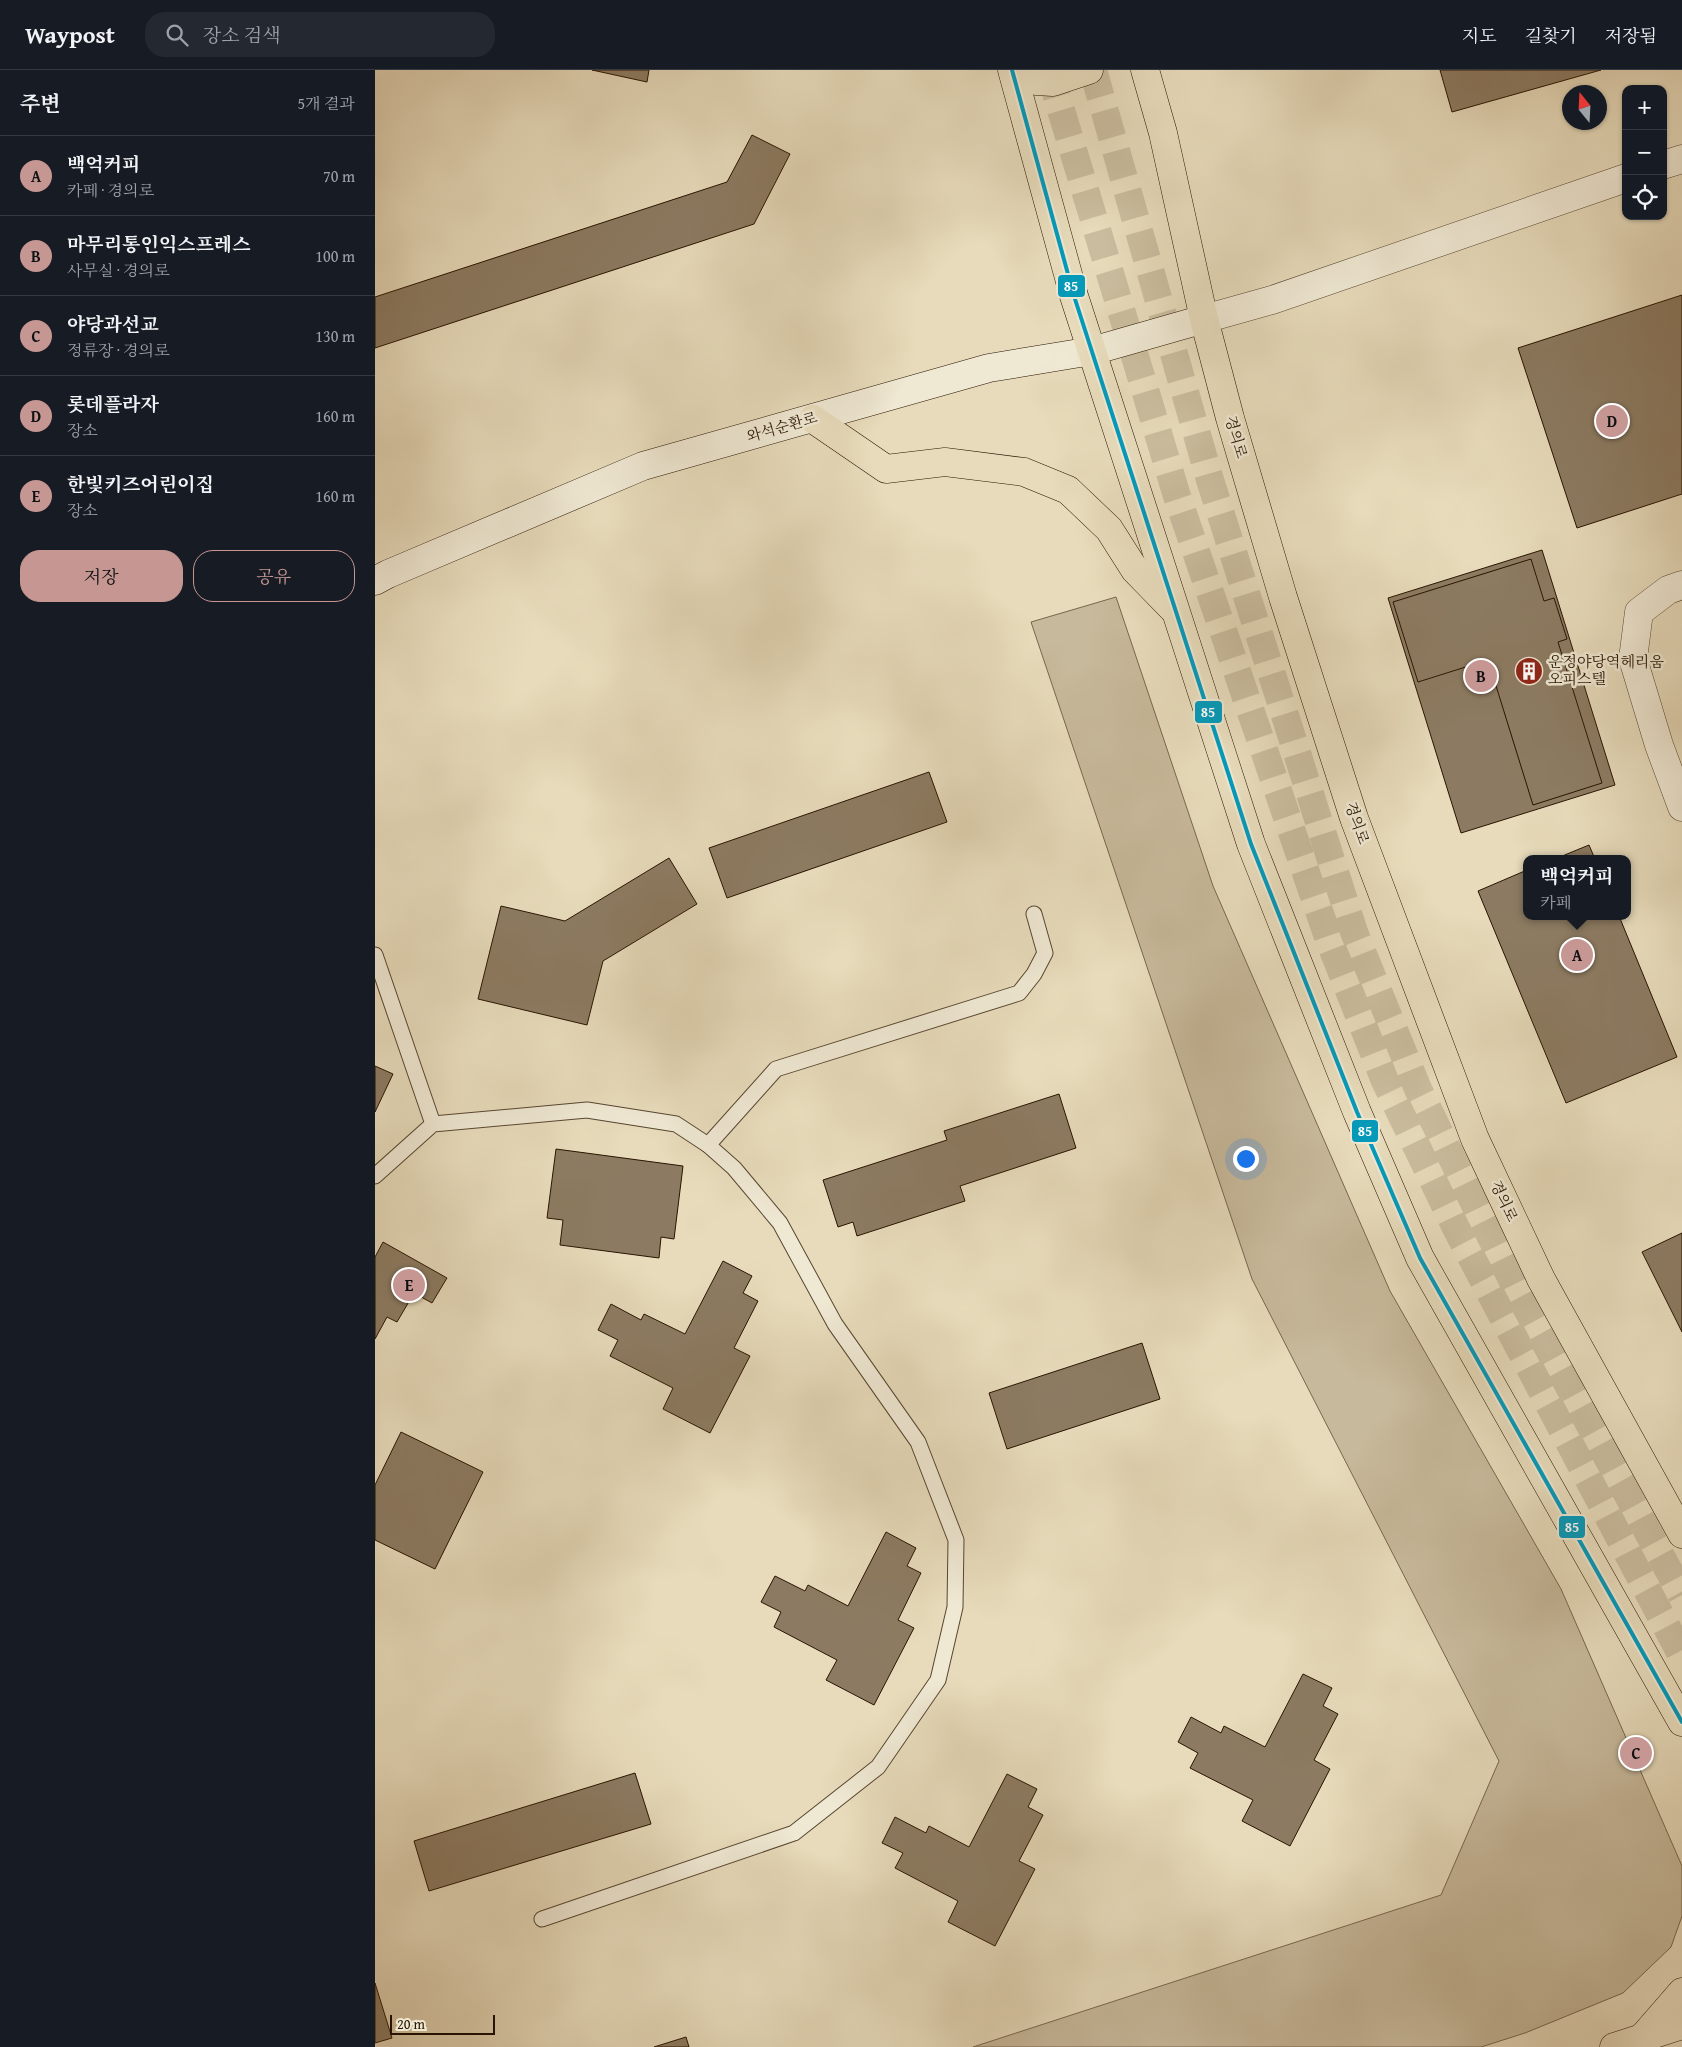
<!DOCTYPE html>
<html lang="ko">
<head>
<meta charset="utf-8">
<style>
	:root { --surface:#171b24; --page:#242831; --text:#f1f3f6; --muted:#9ea1a6; --line:#363941; --accent:#c59692 }
	body { margin:0; font-family:"Gentium Book Plus","Noto Serif KR",serif; background:var(--page); color:var(--text) }
	.controls { position:absolute; right:15px; top:15px; display:grid; overflow:hidden; border-radius:10px; box-shadow:0 1px 4px #0004 }
	.controls button { width:45px; height:45px; display:grid; place-items:center; padding:0; border:0; border-bottom:1px solid var(--line); background:var(--surface); color:var(--text); font:25px sans-serif }
	.compass { position:absolute; left:1187px; top:15px; width:45px; height:45px; border-radius:50%; background:var(--surface); box-shadow:0 1px 4px #0004; rotate:342deg }
	.scale { position:absolute; left:15px; bottom:12px; width:105px; box-sizing:border-box; padding-left:5px; border:2px solid #291401; border-top:0; font-size:14px; line-height:18px; white-space:nowrap; color:#291401; -webkit-text-stroke:4px #efe8d3; paint-order:stroke }
	.you { position:absolute; left:870px; top:1088px; width:18px; height:18px; margin:-12px; border:4px solid #fff; border-radius:50%; background:#1a73e8; box-shadow:0 0 0 8px #1a73e833 }
	.badge { display:grid; place-items:center; width:32px; height:32px; border-radius:50%; background:var(--accent); color:#111; font-size:16px; font-weight:700 }
	.pin { position:absolute; translate:-50% -50%; border:2px solid #fff; box-shadow:0 1px 5px #0006 }
	.popup { position:absolute; left:1148px; top:785px; width:108px; height:65px; box-sizing:border-box; display:grid; place-content:center; border-radius:10px; background:var(--surface); filter:drop-shadow(0 1px 4px #0005); font-size:16px; white-space:nowrap; color:var(--muted) }
	.popup b { font-size:19px; color:var(--text) }
	.popup::after { content:''; position:absolute; left:50%; top:100%; margin-left:-10px; border:10px solid transparent; border-top-color:var(--surface) }
	.list { margin:0; padding:0; list-style:none }
	h2 { display:flex; justify-content:space-between; align-items:center; height:65px; margin:0; padding:0 20px; font-size:21px }
	h2 small { font-size:16px; font-weight:400; color:var(--muted) }
	.list li { display:grid; grid-template-columns:32px 1fr auto; gap:15px; align-items:center; box-sizing:border-box; height:80px; padding:0 20px; border-top:1px solid var(--line) }
	.list b { display:block; font-size:19px; white-space:nowrap }
	.list p { margin:0; font-size:16px; white-space:nowrap; color:var(--muted) }
	.list em { font-size:16px; font-style:normal; color:var(--muted) }
	.actions { display:flex; gap:10px; padding:15px 20px }
	.actions a { flex:1; padding:11px 0; border:1px solid var(--accent); border-radius:20px; text-align:center; font-size:18px; color:var(--accent) }
	.actions .main { background:var(--accent); color:#111 }
	.icon { flex:none; width:28px; height:28px; fill:none; stroke:currentColor; stroke-width:2; stroke-linecap:round; stroke-linejoin:round }
	.map { position:relative; flex:none; width:1307px; height:1977px; overflow:hidden }
	header { display:flex; align-items:center; gap:30px; box-sizing:border-box; height:70px; padding:0 25px; background:var(--surface); border-bottom:1px solid var(--line) }
	header strong { font-size:24px }
	nav { display:flex; gap:28px; margin-inline-start:auto; font-size:18px }
	.search { width:350px; height:45px; background:var(--page); display:flex; align-items:center; gap:12px; box-sizing:border-box; padding:0 18px; border-radius:20px; color:var(--muted); font-size:19px }
	main { display:flex }
	aside { flex:1; background:var(--surface) }
	.map>svg:first-child { display:block }
	.green { fill:#c7b99b; stroke:#78664e }
	.building { fill:#8c7b62; stroke:#291401 }
	.lines { fill:none; stroke-linecap:round; stroke-linejoin:round }
	.primary-tunnel { stroke:#cabd9f; stroke-width:28; stroke-dasharray:28 14; stroke-linecap:butt }
	.lane-casing { stroke:#584630; stroke-width:17 }
	.street-casing { stroke:#584630; stroke-width:29 }
	.secondary-casing { stroke:#291401; stroke-width:29 }
	.primary-casing { stroke:#291401; stroke-width:29 }
	.highway-casing { stroke:#291401; stroke-width:29 }
	.lane { stroke:#efe8d3; stroke-width:15 }
	.street { stroke:#efe8d3; stroke-width:28 }
	.secondary { stroke:#efe8d3; stroke-width:28 }
	.primary { stroke:#e7dbbb; stroke-width:28 }
	.highway { stroke:#e7dbbb; stroke-width:28 }
	.bus-1-casing { stroke:#efe8d3; stroke-width:8 }
	.bus-1 { stroke:#049aba; stroke-width:4 }
	.labels { text-anchor:middle; stroke-width:5; stroke-linejoin:round; paint-order:stroke }
	.street-label { font-size:15px; fill:#291401; stroke:#efe8d3 }
	.poi-label { font-size:15px; fill:#291401; stroke:#efe8d3; text-anchor:start }
	.line-badge { stroke:#efe8d3; stroke-width:2 }
	.badge-label { font-size:14px; text-anchor:middle; font-weight:bold; fill:#fff }
</style>
</head>
<body>
<header>
<strong>Waypost</strong>
<div class="search"><svg class="icon" aria-label="search" viewBox="0 0 24 24"><circle cx="10" cy="10" r="6"/><path d="M15 15l6 6"/></svg>장소 검색</div>
<nav><a>지도</a><a>길찾기</a><a>저장됨</a></nav>
</header>
<main>
<aside>
<h2>주변<small>5개 결과</small></h2>
<ul class="list">
<li><span class="badge">A</span><div><b>백억커피</b><p>카페 · 경의로</p></div><em>70 m</em></li>
<li><span class="badge">B</span><div><b>마무리통인익스프레스</b><p>사무실 · 경의로</p></div><em>100 m</em></li>
<li><span class="badge">C</span><div><b>야당과선교</b><p>정류장 · 경의로</p></div><em>130 m</em></li>
<li><span class="badge">D</span><div><b>롯데플라자</b><p>장소</p></div><em>160 m</em></li>
<li><span class="badge">E</span><div><b>한빛키즈어린이집</b><p>장소</p></div><em>160 m</em></li>
</ul>
<div class="actions"><a class="main">저장</a><a>공유</a></div>
</aside>
<div class="map">
<svg width="1307" height="1977" viewBox="0 0 1307 1977">
	<rect width="100%" height="100%" fill="#e7dbbb"/>
	<filter id="stains"><feTurbulence type="fractalNoise" baseFrequency=".004" numOctaves="4"/><feColorMatrix values="0 0 0 0 .2 0 0 0 0 .09 0 0 0 0 .02 0 0 0 .5 -.17"/></filter>
	<radialGradient id="worn" r=".72"><stop offset=".6" stop-color="#630" stop-opacity="0"/><stop offset="1" stop-color="#630" stop-opacity=".3"/></radialGradient>
	<polygon class="green" points="741,527 838,816 1015,1221 1186,1519 1307,1796 1307,1846 1296,1877 1248,1923 1150,1963 1106,1977 598,1977 1066,1825 1124,1691 877,1209 656,552"/>
	<g class="building">
		<polygon points="217,0 274,0 272,12"/>
		<polygon points="1065,0 1226,0 1077,42"/>
		<polygon points="377,65 415,84 379,154 0,278 0,227 352,112"/>
		<polygon points="1307,225 1307,424 1202,458 1143,278"/>
		<polygon points="1167,480 1240,715 1086,763 1013,528"/>
		<polygon points="1156,489 1169,531 1179,528 1192,569 1183,572 1227,713 1158,735 1113,590 1043,612 1018,532"/>
		<polygon points="554,702 572,752 352,828 334,778"/>
		<polygon points="1214,775 1220,789 1180,789"/>
		<polygon points="294,788 322,834 228,891 212,955 103,929 126,836 190,851"/>
		<polygon points="1152,800 1152,846 1244,846 1302,987 1191,1033 1103,821"/>
		<polygon points="0,996 18,1004 0,1042"/>
		<polygon points="684,1024 701,1078 585,1116 590,1131 482,1166 478,1152 463,1157 448,1110 572,1070 569,1061"/>
		<polygon points="181,1079 308,1096 299,1169 286,1167 284,1188 185,1175 188,1150 172,1148"/>
		<polygon points="1307,1163 1307,1262 1267,1182"/>
		<polygon points="8,1172 72,1208 57,1233 39,1223 22,1252 12,1247 0,1269 0,1187"/>
		<polygon points="348,1191 377,1206 368,1223 383,1231 359,1278 375,1286 335,1363 288,1339 298,1318 235,1286 243,1270 223,1260 236,1234 266,1250 269,1244 310,1264"/>
		<polygon points="767,1273 785,1329 632,1379 614,1323"/>
		<polygon points="26,1362 108,1402 60,1499 0,1470 0,1415"/>
		<polygon points="511,1462 541,1478 532,1496 546,1503 523,1550 539,1558 499,1635 451,1610 462,1590 399,1557 406,1542 386,1532 400,1506 430,1521 433,1515 473,1536"/>
		<polygon points="928,1604 957,1618 948,1636 963,1644 939,1690 955,1699 915,1776 867,1751 878,1730 815,1698 823,1683 803,1672 816,1647 846,1663 849,1656 890,1677"/>
		<polygon points="260,1703 276,1754 54,1821 39,1771"/>
		<polygon points="632,1704 662,1719 653,1737 668,1745 644,1791 660,1799 620,1876 573,1852 583,1831 520,1798 528,1783 507,1773 520,1747 551,1763 554,1756 594,1777"/>
		<polygon points="0,1913 17,1968 0,1973"/>
		<polygon points="311,1967 314,1977 279,1977"/>
	</g>
	<g class="lines">
		<g class="primary-tunnel">
			<polyline points="674,0 801,423 954,870 1010,1011 1081,1158 1307,1586"/>
			<polyline points="718,0 835,410 979,862 1043,1019 1145,1226 1307,1525"/>
		</g>
		<g class="lane-casing">
			<g id="lane">
				<polyline points="0,885 58,1054"/>
				<polyline points="333,1075 401,999 644,923 659,904 670,883 659,844"/>
				<polyline points="0,1106 58,1054 212,1040 301,1054 333,1075 359,1098 405,1153 460,1254 543,1372 581,1470 580,1537 563,1610 503,1697 419,1763 167,1849"/>
			</g>
		</g>
		<g class="street-casing">
			<g id="street">
				<polyline points="1288,95 1307,89"/>
				<polyline points="829,249 897,230 1251,108"/>
				<polyline points="1307,515 1293,520 1264,542 1258,589 1284,675 1307,737"/>
			</g>
		</g>
		<g class="secondary-casing">
			<polyline id="secondary" points="0,511 13,504 268,396 614,298 717,281 829,249"/>
		</g>
		<g class="primary-casing">
			<g id="primary">
				<polyline points="637,0 699,226 876,774 982,1042 1045,1188 1307,1652"/>
				<polyline points="645,0 661,11 678,12 714,0"/>
				<polyline points="770,0 788,63 829,249 855,348 908,527 979,748 1100,1069 1166,1209 1307,1464"/>
				<polyline points="438,349 511,399 570,392 649,402 693,420 734,459 760,500 797,538"/>
			</g>
		</g>
		<g class="highway-casing">
			<g id="highway">
				<polyline points="1267,1968 1307,1922"/>
				<polyline points="1239,1977 1307,1955"/>
			</g>
		</g>
		<use href="#lane" class="lane"/>
		<use href="#street" class="street"/>
		<use href="#secondary" class="secondary"/>
		<use href="#primary" class="primary"/>
		<use href="#highway" class="highway"/>
		<g class="bus-1-casing">
			<polyline id="bus-1" points="637,0 699,226 876,774 982,1042 1045,1188 1307,1652"/>
		</g>
		<use href="#bus-1" class="bus-1"/>
	</g>
	<defs>
		<g id="building-disc" transform="scale(1.4375)"><circle r="9.5" fill="#8f2418" stroke="#efe8d3"/><path d="M-4-6H4V6H1V3H-1V6H-4ZM-2.5-4.3h1.7v1.8h-1.7ZM.8-4.3h1.7v1.8H.8ZM-2.5-1h1.7V.8h-1.7ZM.8-1h1.7V.8H.8Z" fill="#fff"/></g>
	</defs>
	<g fill-rule="evenodd">
		<use href="#building-disc" x="1154" y="601"/>
	</g>
	<g class="labels">
		<g class="street-label">
			<text transform="translate(407 357) rotate(-16)" y="5">와석순환로</text>
			<text transform="translate(861 367) rotate(74)" y="5">경의로</text>
			<text transform="translate(982 753) rotate(71)" y="5">경의로</text>
			<text transform="translate(1129 1131) rotate(65)" y="5">경의로</text>
		</g>
		<g class="poi-label">
			<text x="1173" y="597">운정야당역헤리움<tspan x="1173" dy="17">오피스텔</tspan></text>
		</g>
	</g>
	<g class="line-badge">
		<rect x="682" y="204" width="29" height="24" rx="5" fill="#049aba"/>
		<rect x="819" y="630" width="29" height="24" rx="5" fill="#049aba"/>
		<rect x="976" y="1049" width="28" height="24" rx="5" fill="#049aba"/>
		<rect x="1183" y="1445" width="28" height="24" rx="5" fill="#049aba"/>
	</g>
	<g class="badge-label">
		<text x="696" y="221">85</text>
		<text x="833" y="647">85</text>
		<text x="990" y="1066">85</text>
		<text x="1197" y="1462">85</text>
	</g>
	<rect width="100%" height="100%" filter="url(#stains)"/>
	<rect width="100%" height="100%" fill="url(#worn)"/>
</svg>
<div class="controls">
<button>+</button>
<button>−</button>
<button><svg class="icon" aria-label="locate" viewBox="0 0 24 24"><circle cx="12" cy="12" r="6"/><path d="M12 2v4M12 18v4M2 12h4M18 12h4"/></svg></button>
</div>
<svg class="compass" viewBox="-18 -18 36 36"><path d="M0-13l5 13h-10z" fill="#e53935"/><path d="M0 13l5-13h-10z" fill="#9ea1a6"/></svg>
<div class="scale">20 m</div>
<div class="you"></div>
<div class="pin badge" style="left:1202px;top:885px">A</div>
<div class="popup"><b>백억커피</b>카페</div>
<div class="pin badge" style="left:1106px;top:606px">B</div>
<div class="pin badge" style="left:1261px;top:1683px">C</div>
<div class="pin badge" style="left:1237px;top:351px">D</div>
<div class="pin badge" style="left:34px;top:1215px">E</div>
</div>
</main>
</body>
</html>
